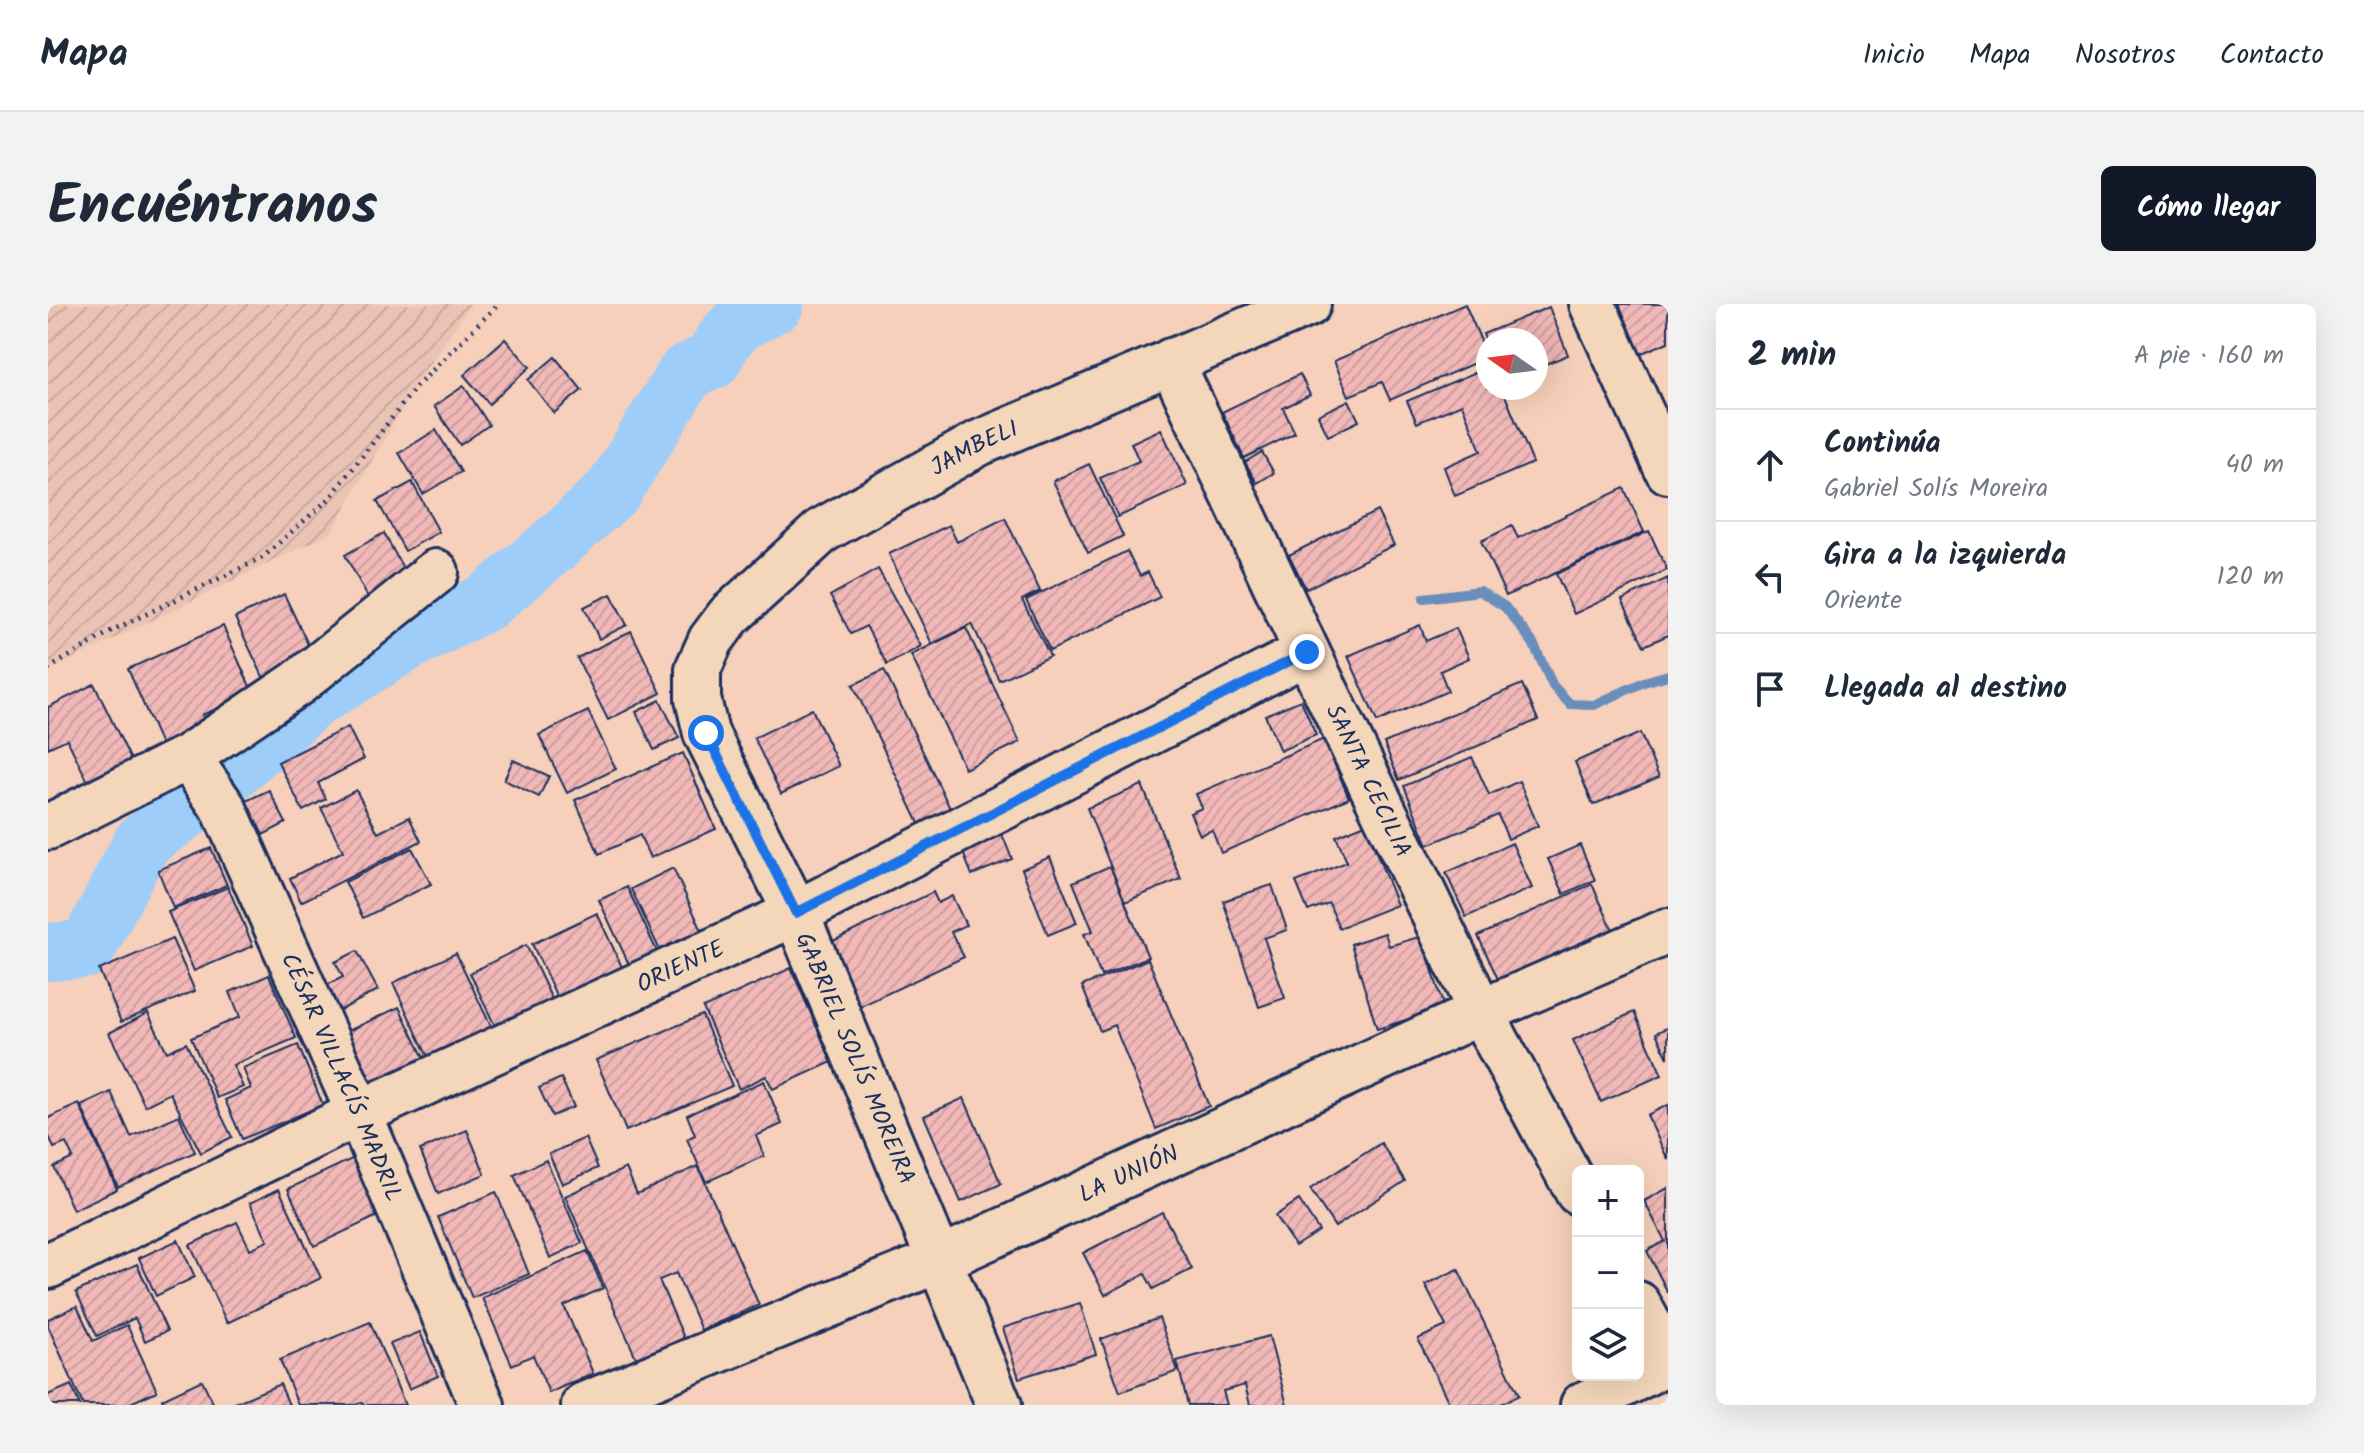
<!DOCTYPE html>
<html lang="es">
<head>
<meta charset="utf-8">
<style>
	:root { --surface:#fff; --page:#f2f2f3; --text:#1f2937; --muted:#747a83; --line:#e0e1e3; --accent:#111827 }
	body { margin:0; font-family:Kalam,sans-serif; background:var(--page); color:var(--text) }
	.controls { position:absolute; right:24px; bottom:24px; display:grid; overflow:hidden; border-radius:12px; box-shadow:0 8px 32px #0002 }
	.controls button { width:72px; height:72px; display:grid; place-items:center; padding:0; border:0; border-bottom:2px solid var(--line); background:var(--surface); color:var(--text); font:40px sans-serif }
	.compass { position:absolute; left:1428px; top:24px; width:72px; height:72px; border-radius:50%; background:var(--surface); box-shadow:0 8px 32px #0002; rotate:284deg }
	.stop { position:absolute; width:24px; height:24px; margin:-18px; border:6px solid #1a73e8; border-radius:50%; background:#fff }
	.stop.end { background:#1a73e8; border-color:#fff; box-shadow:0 2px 8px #0008 }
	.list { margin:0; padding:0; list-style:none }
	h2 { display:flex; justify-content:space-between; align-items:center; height:104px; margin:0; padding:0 32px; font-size:34px }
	h2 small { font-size:26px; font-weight:400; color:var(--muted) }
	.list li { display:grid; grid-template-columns:52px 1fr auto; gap:24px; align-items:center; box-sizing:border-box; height:112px; padding:0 32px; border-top:2px solid var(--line) }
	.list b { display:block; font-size:30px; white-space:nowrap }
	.list p { margin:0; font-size:26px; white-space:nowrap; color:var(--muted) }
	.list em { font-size:26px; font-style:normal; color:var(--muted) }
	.icon { flex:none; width:44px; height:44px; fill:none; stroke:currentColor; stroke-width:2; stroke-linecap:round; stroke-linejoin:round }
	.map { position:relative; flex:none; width:1620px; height:1101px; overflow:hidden; border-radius:12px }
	header { display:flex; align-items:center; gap:48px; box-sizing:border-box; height:112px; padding:0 40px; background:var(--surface); border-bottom:2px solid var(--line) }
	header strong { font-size:38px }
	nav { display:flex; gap:44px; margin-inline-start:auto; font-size:28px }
	.intro { display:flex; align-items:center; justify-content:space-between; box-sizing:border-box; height:192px; padding:0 48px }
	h1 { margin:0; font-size:56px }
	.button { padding:20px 36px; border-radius:12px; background:var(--accent); color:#fff; font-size:28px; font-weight:700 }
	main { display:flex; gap:48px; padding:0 48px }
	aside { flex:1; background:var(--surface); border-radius:12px; box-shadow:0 8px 32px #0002 }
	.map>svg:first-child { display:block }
	.industrial { fill:url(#industrial-furrows) }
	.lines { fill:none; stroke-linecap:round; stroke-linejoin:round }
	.stream { stroke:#6a8ebb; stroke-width:10 }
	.river { stroke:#9ecdf9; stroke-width:58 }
	.building { fill:url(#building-hatch); stroke:#1b2f5e; stroke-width:2 }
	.minor-casing { stroke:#1b2f5e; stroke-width:50 }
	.path { stroke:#1b2f5e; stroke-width:5; stroke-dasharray:2 6; stroke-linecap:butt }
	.minor { stroke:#f4d7ba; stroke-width:44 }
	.route { stroke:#1a73e8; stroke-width:10 }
	.labels { text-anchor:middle; stroke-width:7; stroke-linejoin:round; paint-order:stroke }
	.street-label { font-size:24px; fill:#1b2f5e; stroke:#f4d7ba }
</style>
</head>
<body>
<header>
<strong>Mapa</strong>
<nav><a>Inicio</a><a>Mapa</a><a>Nosotros</a><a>Contacto</a></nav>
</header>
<div class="intro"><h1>Encuéntranos</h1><a class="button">Cómo llegar</a></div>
<main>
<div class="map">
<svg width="1620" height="1101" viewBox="0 0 1620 1101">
	<defs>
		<pattern id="industrial-furrows" width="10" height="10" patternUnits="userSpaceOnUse" patternTransform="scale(2)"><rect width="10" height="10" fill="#ebc3b5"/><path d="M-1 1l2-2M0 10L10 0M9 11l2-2" fill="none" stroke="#c9a89e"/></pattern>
		<pattern id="building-hatch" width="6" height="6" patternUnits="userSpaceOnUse" patternTransform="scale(2)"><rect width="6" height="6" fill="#f1b8b7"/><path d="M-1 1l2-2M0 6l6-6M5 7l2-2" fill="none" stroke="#ce9ea0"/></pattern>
	</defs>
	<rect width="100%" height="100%" fill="#f6d0ba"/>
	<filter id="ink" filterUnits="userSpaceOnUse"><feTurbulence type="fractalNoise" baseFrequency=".0125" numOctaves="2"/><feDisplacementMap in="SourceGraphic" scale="16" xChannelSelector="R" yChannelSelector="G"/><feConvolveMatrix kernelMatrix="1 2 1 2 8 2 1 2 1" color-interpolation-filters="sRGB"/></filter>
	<g filter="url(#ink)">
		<polygon class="industrial" points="0,0 423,0 367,81 283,229 0,367"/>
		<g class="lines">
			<polyline class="stream" points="1376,294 1432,287 1457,303 1485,339 1505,382 1522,400 1546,401 1596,378 1620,371"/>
			<path class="river" d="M0 648 39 645 94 538 151 497 263 397 356 340 438 298 504 243 565 187 638 69 665 56C680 22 695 16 727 0"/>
		</g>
		<g class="building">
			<polygon points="1417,0 1440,53 1342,96 1334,78 1301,92 1286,57"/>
			<polygon points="1571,0 1620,0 1620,38 1592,50"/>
			<polygon points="1501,3 1520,51 1488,64 1488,36 1440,36 1440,43 1435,30"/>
			<polygon points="457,35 482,63 441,100 416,71"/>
			<polygon points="507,53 534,86 506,109 480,76"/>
			<polygon points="1440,63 1440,84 1454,84 1485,159 1407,192 1396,163 1433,147 1414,100 1369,119 1359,97"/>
			<polygon points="1252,70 1262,91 1235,104 1247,129 1196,154 1174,108"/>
			<polygon points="416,82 441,121 412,141 386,102"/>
			<polygon points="1301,96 1311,117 1280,132 1270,111"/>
			<polygon points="1113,125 1139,181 1070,213 1052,174 1091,157 1083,139"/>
			<polygon points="388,126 413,168 375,190 351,149"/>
			<polygon points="1214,148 1226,169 1209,179 1197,158"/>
			<polygon points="1041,160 1075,232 1040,249 1005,177"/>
			<polygon points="364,178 391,228 357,247 329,197"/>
			<polygon points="1576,184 1596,228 1458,292 1433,237 1464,222 1470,234"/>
			<polygon points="1329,207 1346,241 1258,285 1241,251"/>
			<polygon points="957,214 992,287 974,296 1002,352 951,376 924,320 884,340 841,250 901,221 909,238"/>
			<polygon points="1601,227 1619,266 1526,310 1508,270"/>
			<polygon points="336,229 364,281 325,303 297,251"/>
			<polygon points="1079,247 1092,272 1100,268 1112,293 1002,347 978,296"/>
			<polygon points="830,265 873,342 839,361 818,322 803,330 782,292"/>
			<polygon points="1620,274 1620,331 1596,342 1574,296"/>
			<polygon points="236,290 267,355 218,379 187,314"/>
			<polygon points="563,290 579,321 551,335 536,303"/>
			<polygon points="1372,321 1378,337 1408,324 1421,354 1392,367 1400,387 1329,418 1300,352"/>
			<polygon points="175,322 205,389 154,411 162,430 117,450 80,365"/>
			<polygon points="918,324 972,438 917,465 863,351"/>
			<polygon points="583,327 613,389 560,416 529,354"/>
			<polygon points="836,366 908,517 877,532 805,381"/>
			<polygon points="46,380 85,460 42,482 19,435 0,444 0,403"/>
			<polygon points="1474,380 1490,416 1351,476 1336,439"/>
			<polygon points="612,396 631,434 606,446 588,408"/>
			<polygon points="1253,396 1268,431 1232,447 1217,411"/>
			<polygon points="764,405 791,462 733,490 706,434"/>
			<polygon points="540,407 568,465 519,489 491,431"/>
			<polygon points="300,423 316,455 270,479 278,495 255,507 230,458"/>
			<polygon points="1592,429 1611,473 1545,501 1527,458"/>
			<polygon points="1276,435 1301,494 1173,549 1164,526 1152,531 1142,509 1154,504 1148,490"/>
			<polygon points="635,449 668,525 602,554 592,531 551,550 527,496"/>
			<polygon points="1424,453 1441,491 1471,477 1490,522 1460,535 1450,511 1380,541 1356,482"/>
			<polygon points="465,456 501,472 491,493 456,476"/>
			<polygon points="1094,481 1133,575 1077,598 1039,504"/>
			<polygon points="221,486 238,519 215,531 198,497"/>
			<polygon points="308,486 330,529 361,513 373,537 253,598 242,574 295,547 273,504"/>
			<polygon points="1317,520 1349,601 1291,624 1281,599 1260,607 1248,578 1299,558 1288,532"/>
			<polygon points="954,530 964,555 924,571 914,546"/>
			<polygon points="1464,539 1484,584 1418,613 1398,569"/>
			<polygon points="1532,541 1547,576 1516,590 1500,555"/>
			<polygon points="163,544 179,581 125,604 110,566"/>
			<polygon points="364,544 383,580 315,614 297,578"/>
			<polygon points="1002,553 1029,619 1000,631 974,565"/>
			<polygon points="1062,562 1100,653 1053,672 1036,630 1045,627 1025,578"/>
			<polygon points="625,564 656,631 614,651 583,585"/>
			<polygon points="1544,580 1569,635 1455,686 1430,632"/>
			<polygon points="1224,581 1239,626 1216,634 1237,694 1211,703 1175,597"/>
			<polygon points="180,583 205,642 146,667 120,608"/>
			<polygon points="579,583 612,654 584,667 551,596"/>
			<polygon points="885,588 890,599 904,592 918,621 903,628 916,653 809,704 779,640"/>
			<polygon points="549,609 580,676 515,706 484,640"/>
			<polygon points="1337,629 1341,642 1374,632 1396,704 1329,725 1303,640"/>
			<polygon points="124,635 147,687 73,718 51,666"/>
			<polygon points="478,641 510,708 453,735 422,669"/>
			<polygon points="309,647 330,686 289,708 277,682 295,673 287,658"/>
			<polygon points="408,649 449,735 386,766 345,679"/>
			<polygon points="1100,655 1161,802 1108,825 1066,721 1052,727 1034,682"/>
			<polygon points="743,664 784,758 725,785 718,772 691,785 655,704"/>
			<polygon points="221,671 248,734 185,761 195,783 169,794 143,734 192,713 182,688"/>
			<polygon points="351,703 379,760 323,787 296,729"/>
			<polygon points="1586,708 1614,771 1553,798 1525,736"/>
			<polygon points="100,709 119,748 138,739 184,833 153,849 122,789 97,802 61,729"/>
			<polygon points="654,711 684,782 578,827 548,756"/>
			<polygon points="1620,723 1620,754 1608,729"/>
			<polygon points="250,741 275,801 194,835 177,796 203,784 195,764"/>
			<polygon points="513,774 526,803 504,812 491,784"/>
			<polygon points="716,777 734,820 708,832 716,852 658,878 639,835 647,831 639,811"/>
			<polygon points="63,788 83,833 131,811 147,848 70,883 33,802"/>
			<polygon points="916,794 953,880 913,898 876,812"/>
			<polygon points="31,800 69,885 25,906 6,863 25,854 18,839 6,844 0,830 0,814"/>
			<polygon points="1620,801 1620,856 1599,811"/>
			<polygon points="419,826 437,870 390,890 372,846"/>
			<polygon points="537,834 550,864 514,880 501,850"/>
			<polygon points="1333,839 1357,877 1287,923 1262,885"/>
			<polygon points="308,853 334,910 266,942 240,885"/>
			<polygon points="498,856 534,939 502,954 466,871"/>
			<polygon points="650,862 711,1001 653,1026 628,969 611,976 636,1034 589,1056 517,892 578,864 589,890"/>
			<polygon points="1620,884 1620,989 1599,947 1617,937 1596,897"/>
			<polygon points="231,885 273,974 179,1019 142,941 189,918 202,945 220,937 202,899"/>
			<polygon points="448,888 481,970 424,994 390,913"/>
			<polygon points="1251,896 1271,927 1247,942 1227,912"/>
			<polygon points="1114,908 1144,965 1105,985 1097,970 1057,991 1035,949"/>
			<polygon points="130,936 147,973 108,992 91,954"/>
			<polygon points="539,947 555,984 516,1002 545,1069 501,1089 485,1051 464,1061 434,994"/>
			<polygon points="89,960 119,1027 97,1037 87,1014 49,1032 28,988"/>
			<polygon points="1410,965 1471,1091 1451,1101 1402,1101 1370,1035 1398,1022 1377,981"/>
			<polygon points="1032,999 1048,1050 971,1074 955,1024"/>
			<polygon points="29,1002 45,1037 79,1021 109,1087 78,1101 35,1101 0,1022 0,1015"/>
			<polygon points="1111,1014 1130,1067 1072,1088 1053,1035"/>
			<polygon points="322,1018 357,1101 316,1101 314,1098 308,1101 250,1101 232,1056"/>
			<polygon points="372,1028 390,1072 361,1085 342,1040"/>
			<polygon points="1221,1032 1239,1101 1202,1101 1197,1081 1175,1087 1179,1101 1140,1101 1129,1057"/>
			<polygon points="154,1076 166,1101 116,1101 114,1095"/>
			<polygon points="232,1080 241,1101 182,1101"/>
			<polygon points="23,1081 32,1101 0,1101 0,1091"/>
		</g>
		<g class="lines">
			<g class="minor-casing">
				<g id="minor">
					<polyline points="1544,0 1620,167"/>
					<path id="s1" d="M1123 57 1259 348 1433 708 1530 888"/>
					<path id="s2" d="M140 453 176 505 311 809 434 1101"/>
					<polyline points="0,523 140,453 250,379 388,268"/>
					<path id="s3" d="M0 962 311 809 748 609 1259 348"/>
					<polyline points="1590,1000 1620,1056"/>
					<path id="s4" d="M536 1101 891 956 1433 708 1620 627"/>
					<path id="s5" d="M951 1101 748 609 658 429 650 395V365L663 336 681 312 775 226 931 139 1260 0"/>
					<polyline points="1535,1101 1620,1058"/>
				</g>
			</g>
			<polyline class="path" points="0,365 65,326 214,254 282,194 367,84 450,0"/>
			<use href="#minor" class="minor"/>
		</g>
	</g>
	<g class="lines" filter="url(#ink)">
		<polyline class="route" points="658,429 748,609 1259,348"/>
	</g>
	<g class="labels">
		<g class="street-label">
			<text dy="8" stroke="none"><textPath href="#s5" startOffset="1160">JAMBELI</textPath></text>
			<text dy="8" stroke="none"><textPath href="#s1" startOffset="464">SANTA CECILIA</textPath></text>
			<text dy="8" stroke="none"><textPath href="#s3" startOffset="700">ORIENTE</textPath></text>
			<text transform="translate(808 754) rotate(67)" y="8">GABRIEL SOLÍS MOREIRA</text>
			<text dy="8" stroke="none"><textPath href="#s2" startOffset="356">CÉSAR VILLACÍS MADRIL</textPath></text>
			<text dy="8" stroke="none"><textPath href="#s4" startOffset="592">LA UNIÓN</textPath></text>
		</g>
	</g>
</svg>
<div class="controls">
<button>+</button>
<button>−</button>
<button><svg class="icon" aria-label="layers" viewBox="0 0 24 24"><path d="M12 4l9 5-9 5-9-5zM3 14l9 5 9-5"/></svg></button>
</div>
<svg class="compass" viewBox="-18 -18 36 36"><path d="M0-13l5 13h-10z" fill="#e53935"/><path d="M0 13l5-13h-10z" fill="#747a83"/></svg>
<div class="stop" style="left:658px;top:429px"></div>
<div class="stop end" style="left:1259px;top:348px"></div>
</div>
<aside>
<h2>2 min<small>A pie · 160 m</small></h2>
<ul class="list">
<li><svg class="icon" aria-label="ahead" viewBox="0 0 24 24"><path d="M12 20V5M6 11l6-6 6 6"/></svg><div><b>Continúa</b><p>Gabriel Solís Moreira</p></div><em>40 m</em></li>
<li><svg class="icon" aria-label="left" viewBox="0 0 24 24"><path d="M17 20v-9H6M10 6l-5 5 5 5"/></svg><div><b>Gira a la izquierda</b><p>Oriente</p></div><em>120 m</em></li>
<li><svg class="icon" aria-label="arrive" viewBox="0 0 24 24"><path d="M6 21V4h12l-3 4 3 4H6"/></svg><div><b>Llegada al destino</b></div></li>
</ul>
</aside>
</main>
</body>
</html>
